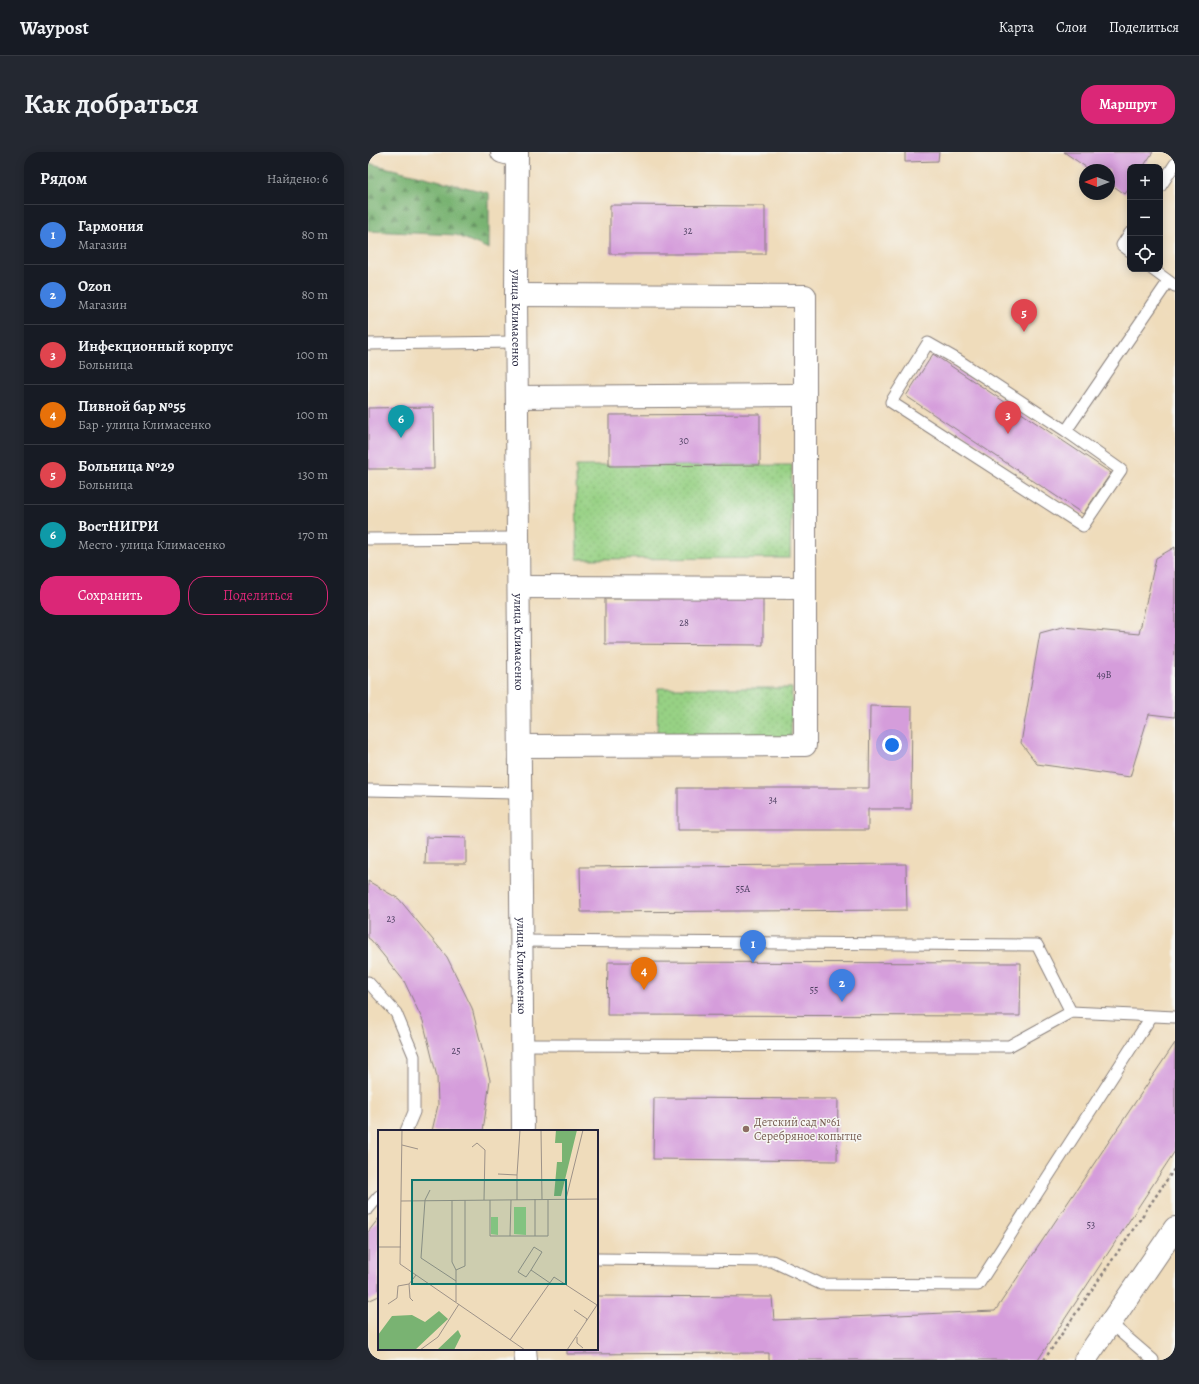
<!DOCTYPE html>
<html lang="ru">
<head>
<meta charset="utf-8">
<style>
	:root { --surface:#171b24; --page:#242831; --text:#f1f3f6; --muted:#9ea1a6; --line:#363941; --accent:#db2777 }
	body { margin:0; font-family:Alegreya,serif; background:var(--page); color:var(--text) }
	.controls { position:absolute; right:12px; top:12px; display:grid; overflow:hidden; border-radius:8px; box-shadow:0 2px 10px #0003 }
	.controls button { width:36px; height:36px; display:grid; place-items:center; padding:0; border:0; border-bottom:1px solid var(--line); background:var(--surface); color:var(--text); font:20px sans-serif }
	.compass { position:absolute; left:711px; top:12px; width:36px; height:36px; border-radius:50%; background:var(--surface); box-shadow:0 2px 10px #0003; rotate:270deg }
	.you { position:absolute; left:524px; top:593px; width:14px; height:14px; margin:-10px; border:3px solid #fff; border-radius:50%; background:#1a73e8; box-shadow:0 0 0 6px #1a73e833 }
	.badge { display:grid; place-items:center; width:26px; height:26px; border-radius:50%; background:var(--accent); color:#fff; font-size:13px; font-weight:700 }
	.pin { position:absolute; translate:-50% -33px; filter:drop-shadow(0 1px 2px #0008) }
	.pin::after { content:''; position:absolute; top:21px; width:14px; height:12px; background:inherit; clip-path:polygon(0 0,100% 0,50% 100%) }
	.list { margin:0; padding:0; list-style:none }
	h2 { display:flex; justify-content:space-between; align-items:center; height:52px; margin:0; padding:0 16px; font-size:17px }
	h2 small { font-size:13px; font-weight:400; color:var(--muted) }
	.list li { display:grid; grid-template-columns:26px 1fr auto; gap:12px; align-items:center; box-sizing:border-box; height:60px; padding:0 16px; border-top:1px solid var(--line) }
	.list b { display:block; font-size:15px; white-space:nowrap }
	.list p { margin:0; font-size:13px; white-space:nowrap; color:var(--muted) }
	.list em { font-size:13px; font-style:normal; color:var(--muted) }
	.actions { display:flex; gap:8px; padding:12px 16px }
	.actions a { flex:1; padding:9px 0; border:1px solid var(--accent); border-radius:16px; text-align:center; font-size:14px; color:var(--accent) }
	.actions .main { background:var(--accent); color:#fff }
	.icon { flex:none; width:22px; height:22px; fill:none; stroke:currentColor; stroke-width:2; stroke-linecap:round; stroke-linejoin:round }
	.map { position:relative; flex:none; width:807px; height:1208px; overflow:hidden; border-radius:16px }
	header { display:flex; align-items:center; gap:24px; box-sizing:border-box; height:56px; padding:0 20px; background:var(--surface); border-bottom:1px solid var(--line) }
	header strong { font-size:19px }
	nav { display:flex; gap:22px; margin-inline-start:auto; font-size:14px }
	.intro { display:flex; align-items:center; justify-content:space-between; box-sizing:border-box; height:96px; padding:0 24px }
	h1 { margin:0; font-size:28px }
	.button { padding:10px 18px; border-radius:16px; background:var(--accent); color:#fff; font-size:14px; font-weight:700 }
	main { display:flex; gap:24px; padding:0 24px }
	aside { flex:1; background:var(--surface); border-radius:16px; box-shadow:0 2px 10px #0003 }
	.map>svg:first-child { display:block }
	.forest { fill:url(#forest-firs); stroke:#4e6a56 }
	.park { fill:url(#park-dots); stroke:#5c7a60 }
	.building { fill:#d59ddb }
	.lines { fill:none; stroke-linecap:round; stroke-linejoin:round }
	.service-casing { stroke:#887f7b; stroke-width:13 }
	.minor-casing { stroke:#887f7b; stroke-width:24 }
	.tertiary-casing { stroke:#887f7b; stroke-width:24 }
	.path { stroke:#887f7b; stroke-width:2.5; stroke-dasharray:3 3; stroke-linecap:butt }
	.service { stroke:#fff; stroke-width:11 }
	.minor { stroke:#fff; stroke-width:22 }
	.tertiary { stroke:#fff; stroke-width:22 }
	.education-dot { fill:#8d6e63; stroke:#f6f6f2; stroke-width:1.5 }
	.labels { text-anchor:middle; stroke-width:3; stroke-linejoin:round; paint-order:stroke }
	.number-label { font-size:10px; fill:#4f4163 }
	.street-label { font-size:12px; fill:#22223b; stroke:#f6f6f2 }
	.education-label { font-size:12px; fill:#785e54; stroke:#f6f6f2; text-anchor:start }
	.inset-road { fill:none; stroke:#9d9288; stroke-width:1 }
	.view { fill:#0f766e; fill-opacity:0.15; stroke:#0f766e; stroke-width:2 }
	.inset-edge { fill:none; stroke:#22223b; stroke-width:2 }
</style>
</head>
<body>
<header>
<strong>Waypost</strong>
<nav><a>Карта</a><a>Слои</a><a>Поделиться</a></nav>
</header>
<div class="intro"><h1>Как добраться</h1><a class="button">Маршрут</a></div>
<main>
<aside>
<h2>Рядом<small>Найдено: 6</small></h2>
<ul class="list">
<li><span class="badge" style="background:#3f7fe0">1</span><div><b>Гармония</b><p>Магазин</p></div><em>80 m</em></li>
<li><span class="badge" style="background:#3f7fe0">2</span><div><b>Ozon</b><p>Магазин</p></div><em>80 m</em></li>
<li><span class="badge" style="background:#e0444e">3</span><div><b>Инфекционный корпус</b><p>Больница</p></div><em>100 m</em></li>
<li><span class="badge" style="background:#e8710a">4</span><div><b>Пивной бар №55</b><p>Бар · улица Климасенко</p></div><em>100 m</em></li>
<li><span class="badge" style="background:#e0444e">5</span><div><b>Больница №29</b><p>Больница</p></div><em>130 m</em></li>
<li><span class="badge" style="background:#0f9aa8">6</span><div><b>ВостНИГРИ</b><p>Место · улица Климасенко</p></div><em>170 m</em></li>
</ul>
<div class="actions"><a class="main">Сохранить</a><a>Поделиться</a></div>
</aside>
<div class="map">
<svg width="807" height="1208" viewBox="0 0 807 1208">
	<defs>
		<pattern id="forest-firs" width="22" height="20" patternUnits="userSpaceOnUse"><rect width="22" height="20" fill="#79b372"/><path d="M5 1l3.5 6h-7zM16 11l3.5 6h-7z" fill="#63915f"/></pattern>
		<pattern id="park-dots" width="8" height="8" patternUnits="userSpaceOnUse"><rect width="8" height="8" fill="#97d184"/><path d="M2 2h.1M6 6h.1" fill="none" stroke="#82b373" stroke-width="1.8" stroke-linecap="round"/></pattern>
	</defs>
	<rect width="100%" height="100%" fill="#f6f6f2"/>
	<filter id="ink" filterUnits="userSpaceOnUse"><feTurbulence type="fractalNoise" baseFrequency=".025" numOctaves="2"/><feDisplacementMap in="SourceGraphic" scale="8" xChannelSelector="R" yChannelSelector="G"/><feConvolveMatrix kernelMatrix="1 2 1 2 8 2 1 2 1" color-interpolation-filters="sRGB"/></filter>
	<filter id="wash" filterUnits="userSpaceOnUse"><feTurbulence type="fractalNoise" baseFrequency=".012" numOctaves="4" result="noise"/><feDisplacementMap in="SourceGraphic" scale="16" xChannelSelector="R" yChannelSelector="G"/><feGaussianBlur stdDeviation="0.9" result="paint"/><feColorMatrix in="noise" values="0 0 0 0 0 0 0 0 0 0 0 0 0 0 0 0 0 1.4 0 .05"/><feComposite in="paint" operator="in"/></filter>
	<g filter="url(#wash)">
		<rect width="100%" height="100%" fill="#efdcbb"/>
		<polygon class="forest" points="0,11 121,41 121,97 88,83 0,79"/>
		<g class="park">
			<polygon points="424,313 422,406 209,407 208,314"/>
			<polygon points="290,536 424,536 423,587 289,586"/>
		</g>
		<g id="blocks">
			<g class="building">
				<polygon points="537,0 571,0 570,9 537,10"/>
				<polygon points="696,0 785,0 775,15 762,15 762,35 757,42 741,31 741,18 722,18"/>
				<polygon points="242,53 397,54 397,102 242,102"/>
				<polygon points="565,202 743,321 715,362 538,244"/>
				<polygon points="65,255 66,317 0,317 0,256"/>
				<polygon points="392,262 392,313 241,314 241,263"/>
				<polygon points="807,395 807,565 781,562 762,625 669,612 653,591 672,481 694,475 771,482 788,406"/>
				<polygon points="395,446 395,493 237,492 237,447"/>
				<polygon points="502,554 544,555 543,657 500,657 500,678 310,678 310,636 501,636"/>
				<polygon points="58,685 98,686 98,712 57,712"/>
				<polygon points="538,712 539,758 213,760 212,715"/>
				<polygon points="0,729 31,747 79,805 104,856 122,928 115,979 64,979 70,953 69,925 55,869 36,829 3,788 0,786"/>
				<polygon points="240,810 653,811 652,864 239,863"/>
				<polygon points="807,891 807,999 670,1208 401,1208 401,1201 199,1202 199,1197 229,1197 229,1144 404,1145 406,1168 627,1159"/>
				<polygon points="286,946 470,947 469,1009 285,1007"/>
				<polygon points="11,1066 11,1144 0,1149 0,1080"/>
			</g>
		</g>
	</g>
	<g filter="url(#ink)">
		<use href="#blocks" fill-opacity="0" stroke="#887f7b" stroke-width="1"/>
		<g class="lines">
			<g class="service-casing">
				<g id="service">
					<polyline points="792,35 807,12"/>
					<polyline points="762,81 754,93 762,99"/>
					<polyline points="784,117 807,134"/>
					<polyline points="0,192 149,190"/>
					<polyline points="698,279 753,318 715,374 523,250 560,191 590,208 698,279 800,130"/>
					<polyline points="0,387 150,386"/>
					<polyline points="0,638 153,641"/>
					<polyline points="153,789 669,793 703,860"/>
					<polyline points="0,830 28,861 46,904 46,960 38,979"/>
					<polyline points="154,893 641,894 703,860 807,865"/>
					<polyline points="0,1057 11,1044"/>
					<polyline points="229,1107 404,1109 453,1132 610,1133 783,865"/>
					<polyline points="742,1171 785,1208"/>
				</g>
			</g>
			<g class="minor-casing">
				<g id="minor">
					<polyline points="134,0 149,4"/>
					<polyline points="148,143 437,144 437,593 152,594"/>
					<polyline points="149,245 437,243"/>
					<polyline points="151,435 437,436"/>
				</g>
			</g>
			<g class="tertiary-casing">
				<g id="tertiary">
					<path id="s1" d="M149 0 148 143 155 979"/>
					<polyline points="157,1197 158,1208"/>
					<polyline points="717,1208 807,1076"/>
				</g>
			</g>
			<polyline class="path" points="676,1208 807,1016"/>
			<use href="#service" class="service"/>
			<use href="#minor" class="minor"/>
			<use href="#tertiary" class="tertiary"/>
		</g>
	</g>
	<circle class="education-dot" cx="378" cy="977" r="4"/>
	<g class="labels">
		<g class="number-label">
			<text x="320" y="82">32</text>
			<text x="316" y="292">30</text>
			<text x="316" y="474">28</text>
			<text x="736" y="526">49В</text>
			<text x="405" y="651">34</text>
			<text x="375" y="740">55А</text>
			<text x="23" y="770">23</text>
			<text x="446" y="841">55</text>
			<text x="88" y="902">25</text>
			<text x="723" y="1076">53</text>
		</g>
		<g class="street-label">
			<text dy="4" stroke="none"><textPath href="#s1" startOffset="166">улица Климасенко</textPath></text>
			<text dy="4" stroke="none"><textPath href="#s1" startOffset="490">улица Климасенко</textPath></text>
			<text dy="4" stroke="none"><textPath href="#s1" startOffset="814">улица Климасенко</textPath></text>
		</g>
		<g class="education-label">
			<text x="386" y="974">Детский сад №61<tspan x="386" dy="14">Серебряное копытце</tspan></text>
		</g>
	</g>
	<g transform="translate(10 978)">
		<rect width="220" height="220" fill="#efdcbb"/>
		<path d="M178 0H199L183 66H176L179 32H184V13H177ZM61 181 70 189 37 220H0V205L14 186 34 185 47 192ZM80 200 83 206 76 220H59Z" fill="#79b372"/>
		<path d="M136 77H148V105L136 104ZM113 87H120V105L113 104Z" fill="#97d184"/>
		<path class="inset-road" d="M24 0 22 134 147 220M163 0 164 69M24 15 40 19M94 17 99 13 107 20 106 70M120 44 139 45V70M139 45 142 0M52 60 47 70 43 128 78 151M157 69V106M188 69 205 0M74 70V132L78 140V172M112 70V106H170V69M23 71 220 69M132 106 133 70M0 117H23M78 140 87 136V70M153 140 148 147 140 142 156 117 164 122 153 140 172 153M31 154 32 168 35 171M10 174 19 168 20 156 31 154 38 145M196 180 209 189 208 191M199 207V213L205 218M132 210 176 147 219 175 189 220M42 220 60 207 81 174"/>
		<path class="view" d="M34 50H188V154H34Z"/>
		<rect width="220" height="220" class="inset-edge"/>
	</g>
</svg>
<div class="controls">
<button>+</button>
<button>−</button>
<button><svg class="icon" aria-label="locate" viewBox="0 0 24 24"><circle cx="12" cy="12" r="6"/><path d="M12 2v4M12 18v4M2 12h4M18 12h4"/></svg></button>
</div>
<svg class="compass" viewBox="-18 -18 36 36"><path d="M0-13l5 13h-10z" fill="#e53935"/><path d="M0 13l5-13h-10z" fill="#9ea1a6"/></svg>
<div class="you"></div>
<div class="pin badge" style="left:385px;top:811px;background:#3f7fe0">1</div>
<div class="pin badge" style="left:474px;top:850px;background:#3f7fe0">2</div>
<div class="pin badge" style="left:640px;top:282px;background:#e0444e">3</div>
<div class="pin badge" style="left:276px;top:838px;background:#e8710a">4</div>
<div class="pin badge" style="left:656px;top:180px;background:#e0444e">5</div>
<div class="pin badge" style="left:33px;top:286px;background:#0f9aa8">6</div>
</div>
</main>
</body>
</html>
